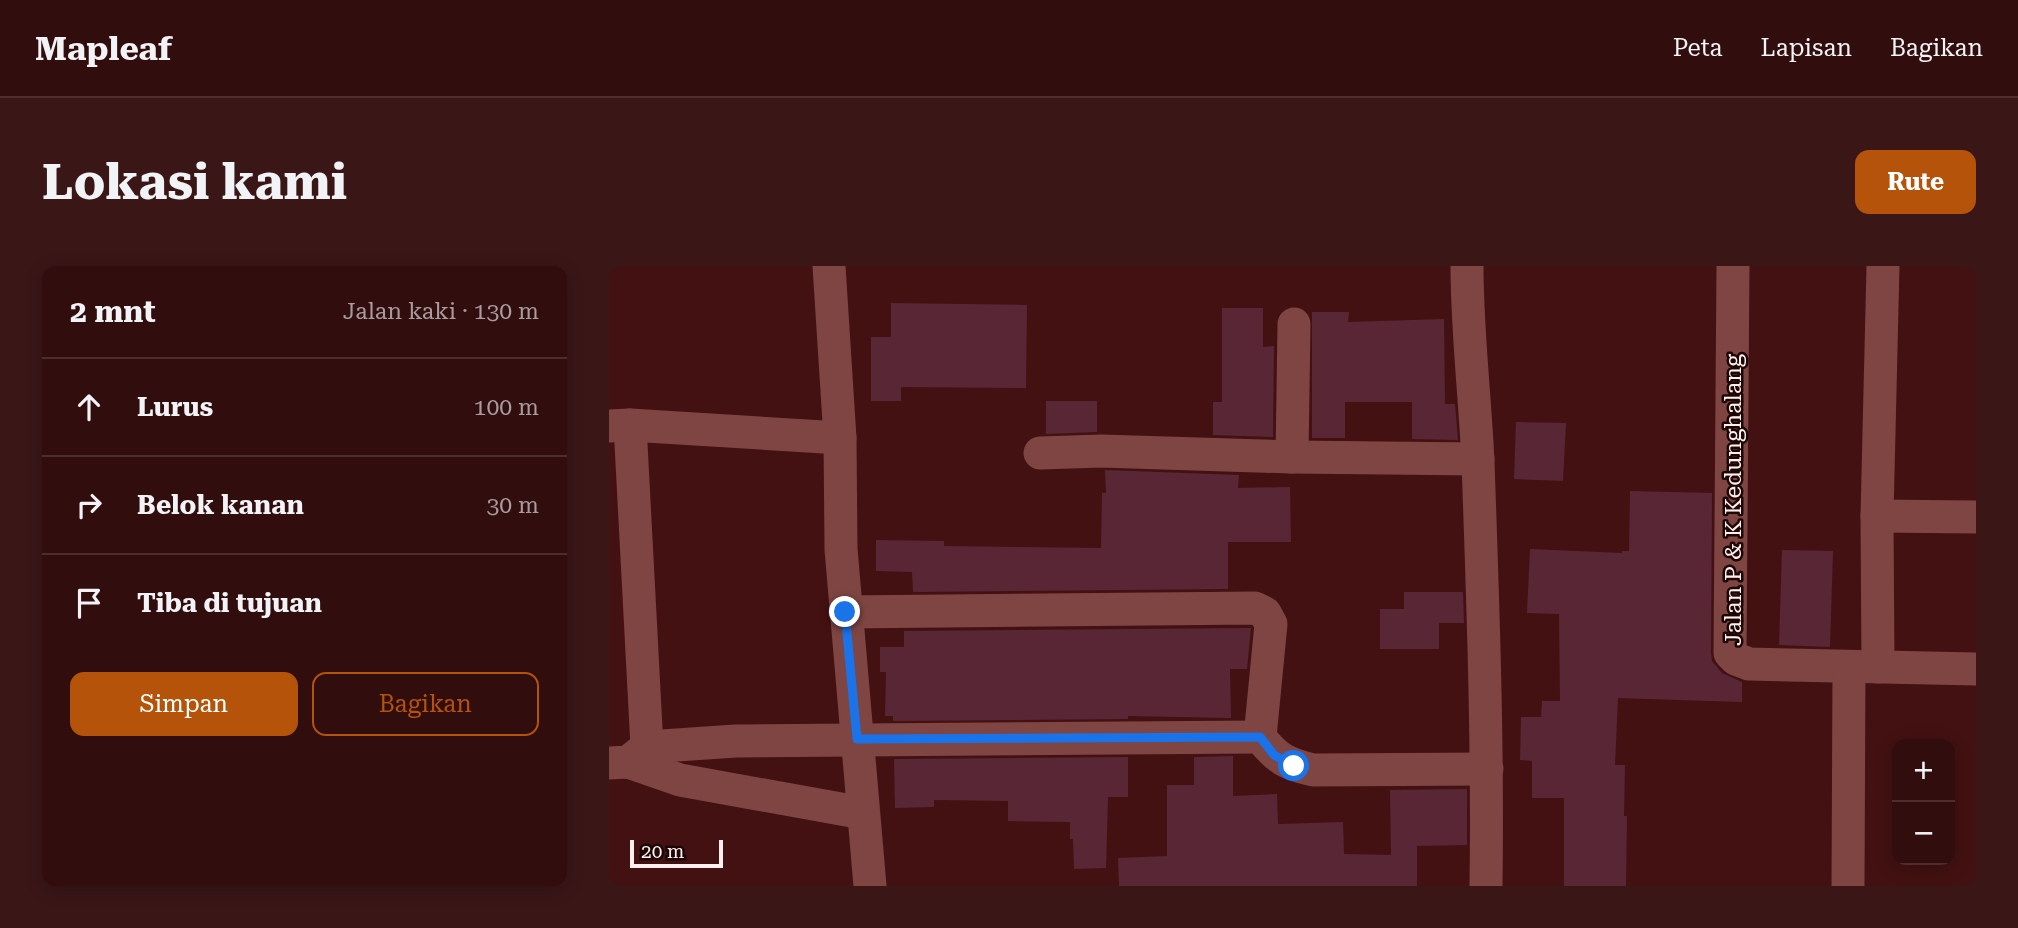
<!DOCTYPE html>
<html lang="id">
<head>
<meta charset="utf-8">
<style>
	:root { --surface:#320d0e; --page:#3a1617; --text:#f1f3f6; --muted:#a89c9e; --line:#4d2d2e; --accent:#b45309 }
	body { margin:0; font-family:"Roboto Serif",serif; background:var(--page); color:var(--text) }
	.controls { position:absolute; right:21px; bottom:21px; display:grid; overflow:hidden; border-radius:14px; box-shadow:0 4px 18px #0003 }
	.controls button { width:63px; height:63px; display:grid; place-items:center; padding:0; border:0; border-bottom:2px solid var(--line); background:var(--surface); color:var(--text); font:35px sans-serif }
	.scale { position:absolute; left:21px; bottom:18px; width:93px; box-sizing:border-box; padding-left:7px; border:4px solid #fff0ef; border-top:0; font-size:19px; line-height:24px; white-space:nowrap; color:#fff0ef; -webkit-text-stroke:5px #1c0706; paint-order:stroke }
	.stop { position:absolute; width:21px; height:21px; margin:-16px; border:5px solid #1a73e8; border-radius:50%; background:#fff }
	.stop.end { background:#1a73e8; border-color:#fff; box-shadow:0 2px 7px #0008 }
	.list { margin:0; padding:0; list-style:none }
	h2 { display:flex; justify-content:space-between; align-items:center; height:91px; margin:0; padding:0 28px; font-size:30px }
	h2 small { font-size:23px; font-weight:400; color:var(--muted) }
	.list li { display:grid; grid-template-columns:46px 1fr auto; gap:21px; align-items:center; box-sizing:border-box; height:98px; padding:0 28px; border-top:2px solid var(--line) }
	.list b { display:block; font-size:26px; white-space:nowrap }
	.list em { font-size:23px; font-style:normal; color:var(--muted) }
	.actions { display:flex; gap:14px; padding:21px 28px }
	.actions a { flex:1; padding:16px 0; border:2px solid var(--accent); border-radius:14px; text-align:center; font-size:24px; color:var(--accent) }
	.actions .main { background:var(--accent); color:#fff }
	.icon { flex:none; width:38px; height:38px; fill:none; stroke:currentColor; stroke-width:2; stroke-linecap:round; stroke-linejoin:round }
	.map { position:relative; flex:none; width:1367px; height:620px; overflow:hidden; border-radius:14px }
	header { display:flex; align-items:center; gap:42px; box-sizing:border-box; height:98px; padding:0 35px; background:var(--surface); border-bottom:2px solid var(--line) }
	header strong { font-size:33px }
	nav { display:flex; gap:38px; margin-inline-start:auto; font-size:24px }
	.intro { display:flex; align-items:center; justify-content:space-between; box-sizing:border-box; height:168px; padding:0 42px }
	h1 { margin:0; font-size:49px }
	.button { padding:18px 32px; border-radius:14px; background:var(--accent); color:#fff; font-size:24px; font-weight:700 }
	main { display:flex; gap:42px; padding:0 42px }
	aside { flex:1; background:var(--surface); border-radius:14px; box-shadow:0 4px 18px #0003 }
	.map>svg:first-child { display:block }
	.building { fill:#592635 }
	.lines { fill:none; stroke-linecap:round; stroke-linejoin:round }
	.minor { stroke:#7e4543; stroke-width:33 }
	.route { stroke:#1a73e8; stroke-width:9 }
	.labels { text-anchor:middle; stroke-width:5; stroke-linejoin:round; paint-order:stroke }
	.street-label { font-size:23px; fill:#fff0ef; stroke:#1c0706 }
</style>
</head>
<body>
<header>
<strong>Mapleaf</strong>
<nav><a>Peta</a><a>Lapisan</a><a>Bagikan</a></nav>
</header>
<div class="intro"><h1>Lokasi kami</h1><a class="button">Rute</a></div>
<main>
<aside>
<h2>2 mnt<small>Jalan kaki · 130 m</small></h2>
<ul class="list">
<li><svg class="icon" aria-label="ahead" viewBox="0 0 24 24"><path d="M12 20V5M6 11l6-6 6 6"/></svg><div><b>Lurus</b></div><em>100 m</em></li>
<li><svg class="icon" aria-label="right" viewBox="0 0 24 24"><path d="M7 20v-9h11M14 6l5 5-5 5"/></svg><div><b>Belok kanan</b></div><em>30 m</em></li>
<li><svg class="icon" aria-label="arrive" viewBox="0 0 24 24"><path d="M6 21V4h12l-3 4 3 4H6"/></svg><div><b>Tiba di tujuan</b></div></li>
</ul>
<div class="actions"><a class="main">Simpan</a><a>Bagikan</a></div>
</aside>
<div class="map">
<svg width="1367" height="620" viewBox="0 0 1367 620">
	<rect width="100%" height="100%" fill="#431112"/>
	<g class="building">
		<polygon points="282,37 418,39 417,122 292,121 292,135 262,135 262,71 282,71"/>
		<polygon points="613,42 654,42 654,81 665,80 664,171 604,169 604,136 613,136"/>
		<polygon points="703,46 740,46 739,56 835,53 836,138 846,138 849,174 803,173 803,136 736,136 736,172 703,172"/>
		<polygon points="437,135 488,135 488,166 437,168"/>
		<polygon points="907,156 957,157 954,215 905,213"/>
		<polygon points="496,204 630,209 629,222 681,221 682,276 619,276 619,323 304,326 303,306 267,305 267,274 335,275 335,280 492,282 493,227 497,227"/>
		<polygon points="1021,225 1103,227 1102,387 1103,395 1113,407 1133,416 1133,436 1009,432 1006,499 1016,499 1015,550 1018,550 1017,620 955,620 955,532 923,532 923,495 911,494 912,451 932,451 933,435 951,435 950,348 918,347 921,283 1013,287 1013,285 1020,285"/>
		<polygon points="1173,284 1224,285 1221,381 1170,379"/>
		<polygon points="795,326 854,326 855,357 830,357 830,383 771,383 771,343 795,343"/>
		<polygon points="642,362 638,403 621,403 622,452 519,450 519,453 284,455 284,450 276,450 277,406 271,406 271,381 295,381 295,365"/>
		<polygon points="624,490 624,530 668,528 669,558 734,556 735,588 782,589 781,524 858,523 858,579 808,580 808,620 510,620 509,592 558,590 558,519 585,519 585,491"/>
		<polygon points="519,491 519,531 499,531 497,602 465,603 464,573 461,573 461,556 399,555 399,535 325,534 325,541 286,542 285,493"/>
	</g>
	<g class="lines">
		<g class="minor">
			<polyline points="220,0 231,172 232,283 261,620"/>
			<path d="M858 0C858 65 866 130 869 196 874 337 879 479 877 620"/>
			<polyline points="1124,0 1121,387 1127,393 1140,398 1367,403"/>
			<polyline points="21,159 38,481"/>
			<polyline points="0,160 21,159 231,172"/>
			<polyline points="431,187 492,185 683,191 869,193"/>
			<polyline points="683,191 685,58"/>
			<polyline points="1268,250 1367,251"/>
			<path d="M236 346 646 342 656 347 662 358 651 471C668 493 678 498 704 504L878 503"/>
			<polyline points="1269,401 1268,250 1274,0"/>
			<polyline points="19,496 71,514 254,547"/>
			<polyline points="0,497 19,496 38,481 127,475 651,471"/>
			<polyline points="1239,620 1240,401"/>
		</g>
	</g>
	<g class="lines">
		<polyline class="route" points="236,346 248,473 651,471 665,489 685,500"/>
	</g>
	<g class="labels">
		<g class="street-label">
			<text transform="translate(1124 234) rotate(-90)" y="8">Jalan P &amp; K Kedunghalang</text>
		</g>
	</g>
</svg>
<div class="controls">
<button>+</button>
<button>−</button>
</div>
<div class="scale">20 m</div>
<div class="stop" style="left:685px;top:500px"></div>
<div class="stop end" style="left:236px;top:346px"></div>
</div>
</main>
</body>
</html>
